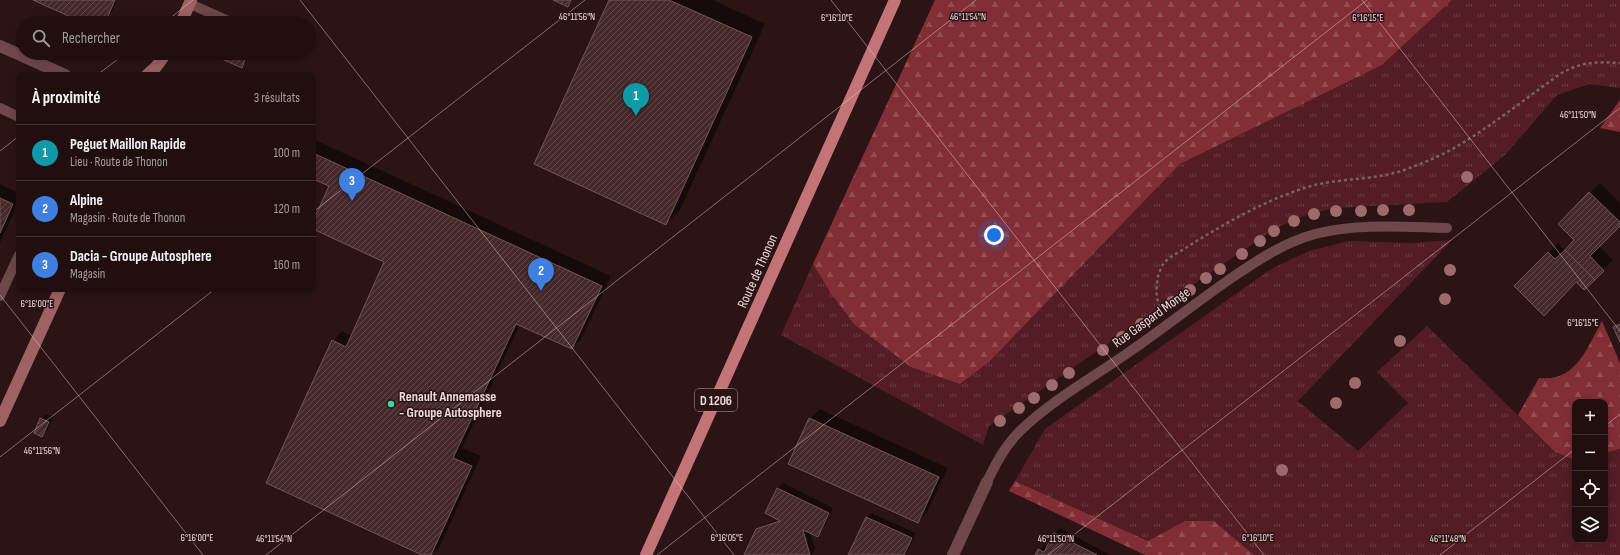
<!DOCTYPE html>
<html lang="fr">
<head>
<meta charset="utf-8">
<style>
	:root { --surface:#210f10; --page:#2d1d1e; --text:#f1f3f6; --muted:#a29c9f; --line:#3e2f30; --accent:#3cd4a4 }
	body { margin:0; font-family:"Sofia Sans Condensed",sans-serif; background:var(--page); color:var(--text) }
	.controls { position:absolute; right:12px; bottom:12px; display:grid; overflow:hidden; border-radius:8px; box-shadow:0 2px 10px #0003 }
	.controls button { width:36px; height:36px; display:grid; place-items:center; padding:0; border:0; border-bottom:1px solid var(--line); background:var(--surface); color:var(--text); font:20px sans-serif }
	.you { position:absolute; left:994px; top:235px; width:14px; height:14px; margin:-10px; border:3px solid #fff; border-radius:50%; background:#1a73e8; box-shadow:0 0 0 6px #1a73e833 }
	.badge { display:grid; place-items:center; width:26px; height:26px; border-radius:50%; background:var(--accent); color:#fff; font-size:13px; font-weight:700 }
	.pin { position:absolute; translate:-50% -33px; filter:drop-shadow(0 1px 2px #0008) }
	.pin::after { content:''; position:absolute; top:21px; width:14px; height:12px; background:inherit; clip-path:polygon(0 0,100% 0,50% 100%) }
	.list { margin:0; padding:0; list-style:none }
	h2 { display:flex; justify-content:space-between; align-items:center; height:52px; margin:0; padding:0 16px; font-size:17px }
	h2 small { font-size:13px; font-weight:400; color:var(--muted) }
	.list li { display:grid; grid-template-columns:26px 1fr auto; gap:12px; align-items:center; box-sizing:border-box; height:56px; padding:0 16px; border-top:1px solid var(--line) }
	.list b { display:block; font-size:15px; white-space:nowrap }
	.list p { margin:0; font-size:13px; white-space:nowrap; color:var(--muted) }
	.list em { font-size:13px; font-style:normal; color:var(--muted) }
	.icon { flex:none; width:22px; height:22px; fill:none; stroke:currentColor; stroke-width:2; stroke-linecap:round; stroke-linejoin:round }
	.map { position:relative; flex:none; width:1620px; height:555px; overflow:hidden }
	.search { position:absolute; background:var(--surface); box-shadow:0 2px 10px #0003; left:16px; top:16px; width:300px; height:44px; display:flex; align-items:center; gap:10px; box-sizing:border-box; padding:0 14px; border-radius:22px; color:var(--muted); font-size:15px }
	.panel { position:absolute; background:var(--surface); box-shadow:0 2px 10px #0003; left:16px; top:72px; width:300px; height:220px; border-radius:8px }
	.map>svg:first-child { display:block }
	.grass { fill:url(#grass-tufts) }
	.forest { fill:url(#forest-firs) }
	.shadow { fill:#0007 }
	.building { fill:url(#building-hatch); stroke:#745657 }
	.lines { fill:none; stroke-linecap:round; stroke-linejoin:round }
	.path { stroke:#786363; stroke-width:2.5; stroke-dasharray:3 3; stroke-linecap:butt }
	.lane { stroke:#6f494a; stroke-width:10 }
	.street { stroke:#6f494a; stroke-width:12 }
	.secondary { stroke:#9e6164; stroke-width:12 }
	.primary { stroke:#c27478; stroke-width:12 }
	.tree { fill:#9e6a6c }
	.ticks { fill:none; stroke:#eddbdb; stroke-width:1; stroke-opacity:0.45 }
	.poi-dot { fill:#3cd4a4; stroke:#2c1415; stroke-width:1.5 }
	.labels { text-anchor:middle; stroke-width:3; stroke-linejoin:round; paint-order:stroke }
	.shield { fill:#2c1415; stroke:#b39fa0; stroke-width:1 }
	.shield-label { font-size:13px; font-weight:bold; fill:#eddbdb }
	.street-label { font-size:14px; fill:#eddbdb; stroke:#2c1415 }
	.poi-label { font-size:14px; font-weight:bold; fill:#eddbdb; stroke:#2c1415; text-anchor:start }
	.ticks-label { font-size:10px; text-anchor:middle; fill:#eddbdb; stroke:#2c1415; stroke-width:3; stroke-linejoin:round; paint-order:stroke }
</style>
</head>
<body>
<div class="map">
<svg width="1620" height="555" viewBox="0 0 1620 555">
	<defs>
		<pattern id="grass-tufts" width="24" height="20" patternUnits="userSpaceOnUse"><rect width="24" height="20" fill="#531d23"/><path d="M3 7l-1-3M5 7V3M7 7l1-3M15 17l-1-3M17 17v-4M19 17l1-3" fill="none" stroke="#6c3d42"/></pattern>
		<pattern id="forest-firs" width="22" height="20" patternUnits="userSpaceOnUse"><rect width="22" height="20" fill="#822e37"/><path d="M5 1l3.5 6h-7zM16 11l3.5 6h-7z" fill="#944c53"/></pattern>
		<pattern id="building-hatch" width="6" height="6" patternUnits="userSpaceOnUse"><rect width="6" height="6" fill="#45292b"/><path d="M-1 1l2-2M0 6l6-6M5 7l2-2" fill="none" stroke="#604749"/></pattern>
	</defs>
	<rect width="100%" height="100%" fill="#2c1415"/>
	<g class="grass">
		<polygon points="1452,0 1620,0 1620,88 1589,84 1557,95 1506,154 1447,202 1335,208 1309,214 1274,229 989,426 983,445 781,335 813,264 830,292 989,362 1180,164 1382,65"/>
		<polygon points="1452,240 1298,401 1358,451 1408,403 1377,372 1427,326 1555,452 1575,460 1575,540 1605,540 1605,453 1620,449 1620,555 1254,555 1214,521 1185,521 1148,541 1015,481 1045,429 1271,269 1309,251 1349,241 1411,243"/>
	</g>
	<g class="forest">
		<polygon points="935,0 1452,0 1382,65 1180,164 989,362 960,384 911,367 854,324 830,292 813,264"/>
		<polygon points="1620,100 1620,132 1600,128"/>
		<path d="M1602 321 1620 363V449L1605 453V402H1575V460L1555 452 1518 415 1539 378C1576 382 1587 348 1602 321Z"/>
		<polygon points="1015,481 1148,541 1185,521 1214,521 1254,555 1145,555 1009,491"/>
	</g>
	<g class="shadow">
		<polygon points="36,0 117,0 107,23 86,23"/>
		<polygon points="610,0 713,0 765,24 680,210 666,224"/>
		<polygon points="217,53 250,53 246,62 242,67"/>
		<polygon points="313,139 611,276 581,339 572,348 520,324 462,448 481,456 439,548 431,555 424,555 333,341 342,331 352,336 385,261 313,228 313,224 330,186 313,178"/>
		<polygon points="1600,183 1620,203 1620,225 1599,246 1613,260 1584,289 1576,281 1515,286 1558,243 1565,251 1575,240 1559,224"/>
		<polygon points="0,184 19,193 19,201 0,243"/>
		<polygon points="820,409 948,468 927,512 918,522 810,419"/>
		<polygon points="46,414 53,417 47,431 42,435 35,433 41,419"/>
		<polygon points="783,483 833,508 822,531 817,536 810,532 815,548 812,555 745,555 785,520 784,518 760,527 778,519 766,512 778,488"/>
		<polygon points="871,513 916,533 906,555 849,555 866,518"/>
		<polygon points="1060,528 1110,555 1036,555 1044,545 1047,547 1055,533"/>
	</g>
	<g class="building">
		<polygon points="33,0 115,0 105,23 84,23"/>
		<polygon points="553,0 571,0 568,7"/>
		<polygon points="609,0 669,0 752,37 666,225 534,164"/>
		<polygon points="216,53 242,53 247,55 242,68 215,56"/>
		<polygon points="313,153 602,286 572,349 516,324 453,458 472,466 431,555 422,555 266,483 332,340 346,347 384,262 313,229 313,221 329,186 313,179"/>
		<polygon points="1589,192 1620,222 1620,226 1590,256 1604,271 1595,280 1565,250 1574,240 1558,224"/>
		<polygon points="0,198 13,204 0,233"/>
		<polygon points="1565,250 1595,280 1584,290 1576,282 1544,316 1514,286 1548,252 1555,259"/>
		<polygon points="1620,324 1620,342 1613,327"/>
		<polygon points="40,418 49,422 42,437 34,433"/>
		<polygon points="809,418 939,477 918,523 788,464"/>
		<polygon points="777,488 829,513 818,537 803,530 810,555 744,555 756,529 780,521 765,513"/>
		<polygon points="866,517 912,538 904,555 848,555"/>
		<polygon points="1054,533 1097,555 1035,555 1038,549 1044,552"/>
	</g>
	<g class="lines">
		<path class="path" d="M1160 307C1154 295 1156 274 1164 263 1165 261 1169 259 1171 257 1216 229 1260 201 1311 186 1345 177 1380 181 1412 167 1429 161 1446 153 1461 144 1495 123 1528 97 1560 74 1582 61 1596 62 1620 63"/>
		<g class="lane">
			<polyline points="190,4 233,23"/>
			<polyline points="0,108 19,117"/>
			<polyline points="0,296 19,255"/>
			<path d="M987 482C996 463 1005 446 1020 431 1053 399 1094 377 1132 350 1165 327 1197 302 1230 279 1256 261 1283 243 1315 234 1358 223 1403 227 1447 228"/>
		</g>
		<g class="street">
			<polyline points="0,46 65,75"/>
			<polyline points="953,555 987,482"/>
		</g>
		<g class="secondary">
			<polyline points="181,23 191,0"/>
			<polyline points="147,75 156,67 166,53"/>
			<polyline points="0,421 60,289"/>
		</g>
		<polyline class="primary" points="646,555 895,0"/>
	</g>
	<g class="tree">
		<circle cx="1467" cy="177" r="6"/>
		<circle cx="1383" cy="210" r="6"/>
		<circle cx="1409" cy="210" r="6"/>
		<circle cx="1336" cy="211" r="6"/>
		<circle cx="1361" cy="211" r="6"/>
		<circle cx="1314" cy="214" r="6"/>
		<circle cx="1294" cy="221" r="6"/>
		<circle cx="1274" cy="231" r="6"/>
		<circle cx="1260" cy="241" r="6"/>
		<circle cx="1242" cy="254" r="6"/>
		<circle cx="1220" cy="269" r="6"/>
		<circle cx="1450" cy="270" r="6"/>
		<circle cx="1206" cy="278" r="6"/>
		<circle cx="1190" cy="290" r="6"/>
		<circle cx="1445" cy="299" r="6"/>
		<circle cx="1172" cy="302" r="6"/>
		<circle cx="1141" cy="324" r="6"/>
		<circle cx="1122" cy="337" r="6"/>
		<circle cx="1400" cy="341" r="6"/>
		<circle cx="1103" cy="350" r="6"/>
		<circle cx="1069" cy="373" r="6"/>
		<circle cx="1355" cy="383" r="6"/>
		<circle cx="1052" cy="385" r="6"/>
		<circle cx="1034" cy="398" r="6"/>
		<circle cx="1336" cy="403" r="6"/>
		<circle cx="1019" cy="408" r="6"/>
		<circle cx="1000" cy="421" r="6"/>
		<circle cx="1282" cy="470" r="6"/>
	</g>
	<path class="ticks" d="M300 0 734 555M831 0 1264 555M1362 0 1620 331M164 23 193 0M97 75 126 53M0 151 19 136M313 212 585 0M0 295 203 555M1605 426 1620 414M0 457 215 289M266 555 976 0M657 555 1367 0M1048 555 1620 108M1440 555 1575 449"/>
	<circle class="poi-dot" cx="391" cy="404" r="4"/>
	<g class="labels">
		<rect class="shield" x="695" y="389" width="42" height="22" rx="3"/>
		<g class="shield-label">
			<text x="716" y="405">D 1206</text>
		</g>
		<g class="street-label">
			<text transform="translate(757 271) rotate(-66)" y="5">Route de Thonon</text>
			<text transform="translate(1151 317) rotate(-36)" y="5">Rue Gaspard Monge</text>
		</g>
		<g class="poi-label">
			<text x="399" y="401">Renault Annemasse<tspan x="399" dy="16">- Groupe Autosphere</tspan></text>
		</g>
	</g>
	<g class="ticks-label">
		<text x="968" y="20">46°11'54"N</text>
		<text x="577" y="20">46°11'56"N</text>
		<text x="837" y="21">6°16'10"E</text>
		<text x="1368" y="21">6°16'15"E</text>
		<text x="1578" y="118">46°11'50"N</text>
		<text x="37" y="307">6°16'00"E</text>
		<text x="1583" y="326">6°16'15"E</text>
		<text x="42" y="454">46°11'56"N</text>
		<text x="197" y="541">6°16'00"E</text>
		<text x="727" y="541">6°16'05"E</text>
		<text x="1258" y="541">6°16'10"E</text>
		<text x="274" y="542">46°11'54"N</text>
		<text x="1056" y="542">46°11'50"N</text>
		<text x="1448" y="542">46°11'48"N</text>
	</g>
</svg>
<div class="controls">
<button>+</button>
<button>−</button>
<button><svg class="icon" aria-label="locate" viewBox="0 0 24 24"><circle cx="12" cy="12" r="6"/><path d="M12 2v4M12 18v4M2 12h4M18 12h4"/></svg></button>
<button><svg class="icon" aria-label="layers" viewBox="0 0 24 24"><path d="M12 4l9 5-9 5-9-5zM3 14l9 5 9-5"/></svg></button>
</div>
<div class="you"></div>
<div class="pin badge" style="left:636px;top:116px;background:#0f9aa8">1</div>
<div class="pin badge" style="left:541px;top:291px;background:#3f7fe0">2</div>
<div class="pin badge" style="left:352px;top:201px;background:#3f7fe0">3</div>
<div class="search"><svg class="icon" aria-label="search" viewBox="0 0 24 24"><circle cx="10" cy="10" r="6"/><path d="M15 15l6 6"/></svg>Rechercher</div>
<section class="panel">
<h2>À proximité<small>3 résultats</small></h2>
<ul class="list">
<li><span class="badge" style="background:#0f9aa8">1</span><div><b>Peguet Maillon Rapide</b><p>Lieu · Route de Thonon</p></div><em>100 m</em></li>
<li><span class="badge" style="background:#3f7fe0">2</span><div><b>Alpine</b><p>Magasin · Route de Thonon</p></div><em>120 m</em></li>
<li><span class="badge" style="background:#3f7fe0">3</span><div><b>Dacia - Groupe Autosphere</b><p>Magasin</p></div><em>160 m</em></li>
</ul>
</section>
</div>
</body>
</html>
